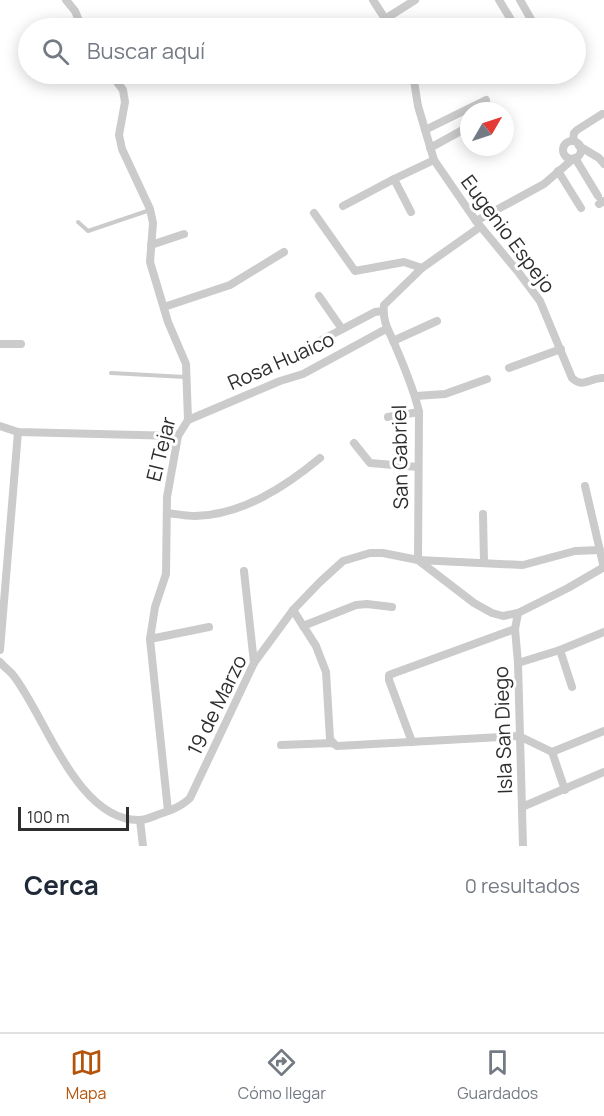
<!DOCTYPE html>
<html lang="es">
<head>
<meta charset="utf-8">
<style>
	:root { --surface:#fff; --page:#f2f2f3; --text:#1f2937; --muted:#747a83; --line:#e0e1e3; --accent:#b45309 }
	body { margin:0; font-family:Manrope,sans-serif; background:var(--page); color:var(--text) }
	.compass { position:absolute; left:460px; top:102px; width:54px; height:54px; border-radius:50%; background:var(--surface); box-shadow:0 3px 15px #0003; rotate:51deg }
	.scale { position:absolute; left:18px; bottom:15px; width:111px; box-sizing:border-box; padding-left:6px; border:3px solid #2e2e2e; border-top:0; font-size:16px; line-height:21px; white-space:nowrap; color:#2e2e2e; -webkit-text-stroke:4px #fff; paint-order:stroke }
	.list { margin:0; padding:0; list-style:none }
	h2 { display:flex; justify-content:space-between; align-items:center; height:78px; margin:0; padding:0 24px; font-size:26px }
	h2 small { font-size:20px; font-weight:400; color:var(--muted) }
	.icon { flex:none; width:33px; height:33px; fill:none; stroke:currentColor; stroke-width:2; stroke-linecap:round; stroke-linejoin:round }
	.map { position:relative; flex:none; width:604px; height:846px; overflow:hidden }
	.search { position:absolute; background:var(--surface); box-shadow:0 3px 15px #0003; left:18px; right:18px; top:18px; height:66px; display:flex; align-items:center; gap:15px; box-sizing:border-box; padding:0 21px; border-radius:33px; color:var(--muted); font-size:22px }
	.sheet { height:186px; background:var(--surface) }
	nav { display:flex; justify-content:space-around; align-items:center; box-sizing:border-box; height:84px; border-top:2px solid var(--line); background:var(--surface); font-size:16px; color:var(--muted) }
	nav a { display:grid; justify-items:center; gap:3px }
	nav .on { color:var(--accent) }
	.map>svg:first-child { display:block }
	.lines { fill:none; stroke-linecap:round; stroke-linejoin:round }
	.service { stroke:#cbcbcb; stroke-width:4 }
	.minor { stroke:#cbcbcb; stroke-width:8 }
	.labels { text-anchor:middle; stroke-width:6; stroke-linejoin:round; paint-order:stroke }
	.street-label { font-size:20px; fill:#2e2e2e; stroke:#fff }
</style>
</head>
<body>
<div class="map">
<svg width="604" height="846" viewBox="0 0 604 846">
	<rect width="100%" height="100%" fill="#fff"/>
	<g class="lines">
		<g class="service">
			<polyline points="78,222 88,231 150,210"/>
			<polyline points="111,373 185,377"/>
		</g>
		<g class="minor">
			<polyline points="66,0 75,11 82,28"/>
			<polyline points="373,0 391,28"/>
			<polyline points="499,0 516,28"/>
			<polyline points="520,0 536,28"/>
			<polyline points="385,19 415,0"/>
			<polyline points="111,74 123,90 125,102 119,135 122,149 150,209 153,223 150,262 168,322 186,364 188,420 178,436 167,497 166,574 155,607 150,639 168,811"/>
			<path d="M413 74 418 106 434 160 476 221 519 273 540 301 572 378C583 389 591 377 604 378"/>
			<polyline points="425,130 486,100"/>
			<polyline points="573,141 574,133 577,130 602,114"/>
			<circle cx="572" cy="150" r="9"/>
			<polyline points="579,146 599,158 604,164"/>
			<polyline points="430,148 468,127"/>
			<polyline points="575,158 598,196"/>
			<polyline points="558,171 581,208"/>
			<polyline points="599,204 604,201"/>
			<polyline points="343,206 394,179"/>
			<polyline points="411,212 394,179 434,160"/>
			<polyline points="314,213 355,271 404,262 422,268"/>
			<polyline points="476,221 544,184 573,159"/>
			<path d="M480 227 422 268 384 305C382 321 389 331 395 345 404 367 414 389 419 412L418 560 523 565 575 551 600 550"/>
			<polyline points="151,245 184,234"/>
			<polyline points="319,296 342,329"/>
			<polyline points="164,307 230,285 284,252"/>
			<polyline points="393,341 437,321"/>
			<polyline points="0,344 21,344"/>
			<polyline points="314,344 375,312 383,311"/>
			<polyline points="509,368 561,349"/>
			<polyline points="416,396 445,394 487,379"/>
			<polyline points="388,417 419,412"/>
			<polyline points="188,420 280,381 303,374 386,329"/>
			<polyline points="0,426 18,432 178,436"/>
			<polyline points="354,443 370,463 418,467"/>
			<polyline points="585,486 604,568"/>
			<path d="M167 513C176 514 185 516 195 516 242 515 285 487 320 458"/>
			<polyline points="483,514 484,563"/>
			<polyline points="244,571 254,663"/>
			<polyline points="293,610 316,646 326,672 330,739 333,743"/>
			<polyline points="518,613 515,629 518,663 523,846"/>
			<polyline points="303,626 356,605 367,604 392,607"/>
			<polyline points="150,639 209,627"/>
			<polyline points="0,650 18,432"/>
			<polyline points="560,650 572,687"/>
			<path d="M0 662C4 667 10 671 13 675 45 715 77 821 139 820 145 820 152 817 157 815 169 811 181 807 190 798L254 663 293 610 320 582 343 561 370 553H383L418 560 474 603 492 613 503 616 518 613 568 588 604 567"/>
			<polyline points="518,663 560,650 604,632"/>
			<polyline points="412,742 389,680 389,675 515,629"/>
			<polyline points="281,745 333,743 337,746 519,736 552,752 604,731"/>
			<polyline points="552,752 565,790"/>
			<polyline points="522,807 604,772"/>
			<polyline points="140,820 143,846"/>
		</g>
	</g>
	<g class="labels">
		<g class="street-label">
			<text transform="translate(508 234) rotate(53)" y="7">Eugenio Espejo</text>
			<text transform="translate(281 361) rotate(-24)" y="7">Rosa Huaico</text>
			<text transform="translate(161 449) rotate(-76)" y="7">El Tejar</text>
			<text transform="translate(400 457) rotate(-91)" y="7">San Gabriel</text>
			<text transform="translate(217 705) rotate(-64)" y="7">19 de Marzo</text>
			<text transform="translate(503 730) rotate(-92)" y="7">Isla San Diego</text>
		</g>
	</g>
</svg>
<svg class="compass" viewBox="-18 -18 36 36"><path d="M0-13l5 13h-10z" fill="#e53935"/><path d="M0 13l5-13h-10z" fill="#747a83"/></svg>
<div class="scale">100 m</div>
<div class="search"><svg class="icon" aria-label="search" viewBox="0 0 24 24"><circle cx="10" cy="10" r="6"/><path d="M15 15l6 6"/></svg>Buscar aquí</div>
</div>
<section class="sheet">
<h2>Cerca<small>0 resultados</small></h2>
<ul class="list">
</ul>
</section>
<nav>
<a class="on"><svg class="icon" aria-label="map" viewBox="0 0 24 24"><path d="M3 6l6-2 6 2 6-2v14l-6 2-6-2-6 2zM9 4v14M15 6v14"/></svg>Mapa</a>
<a><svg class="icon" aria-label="directions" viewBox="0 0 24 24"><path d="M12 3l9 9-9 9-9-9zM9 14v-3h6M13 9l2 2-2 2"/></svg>Cómo llegar</a>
<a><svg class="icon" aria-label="saved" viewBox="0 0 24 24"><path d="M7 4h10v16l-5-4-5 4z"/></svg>Guardados</a>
</nav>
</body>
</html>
